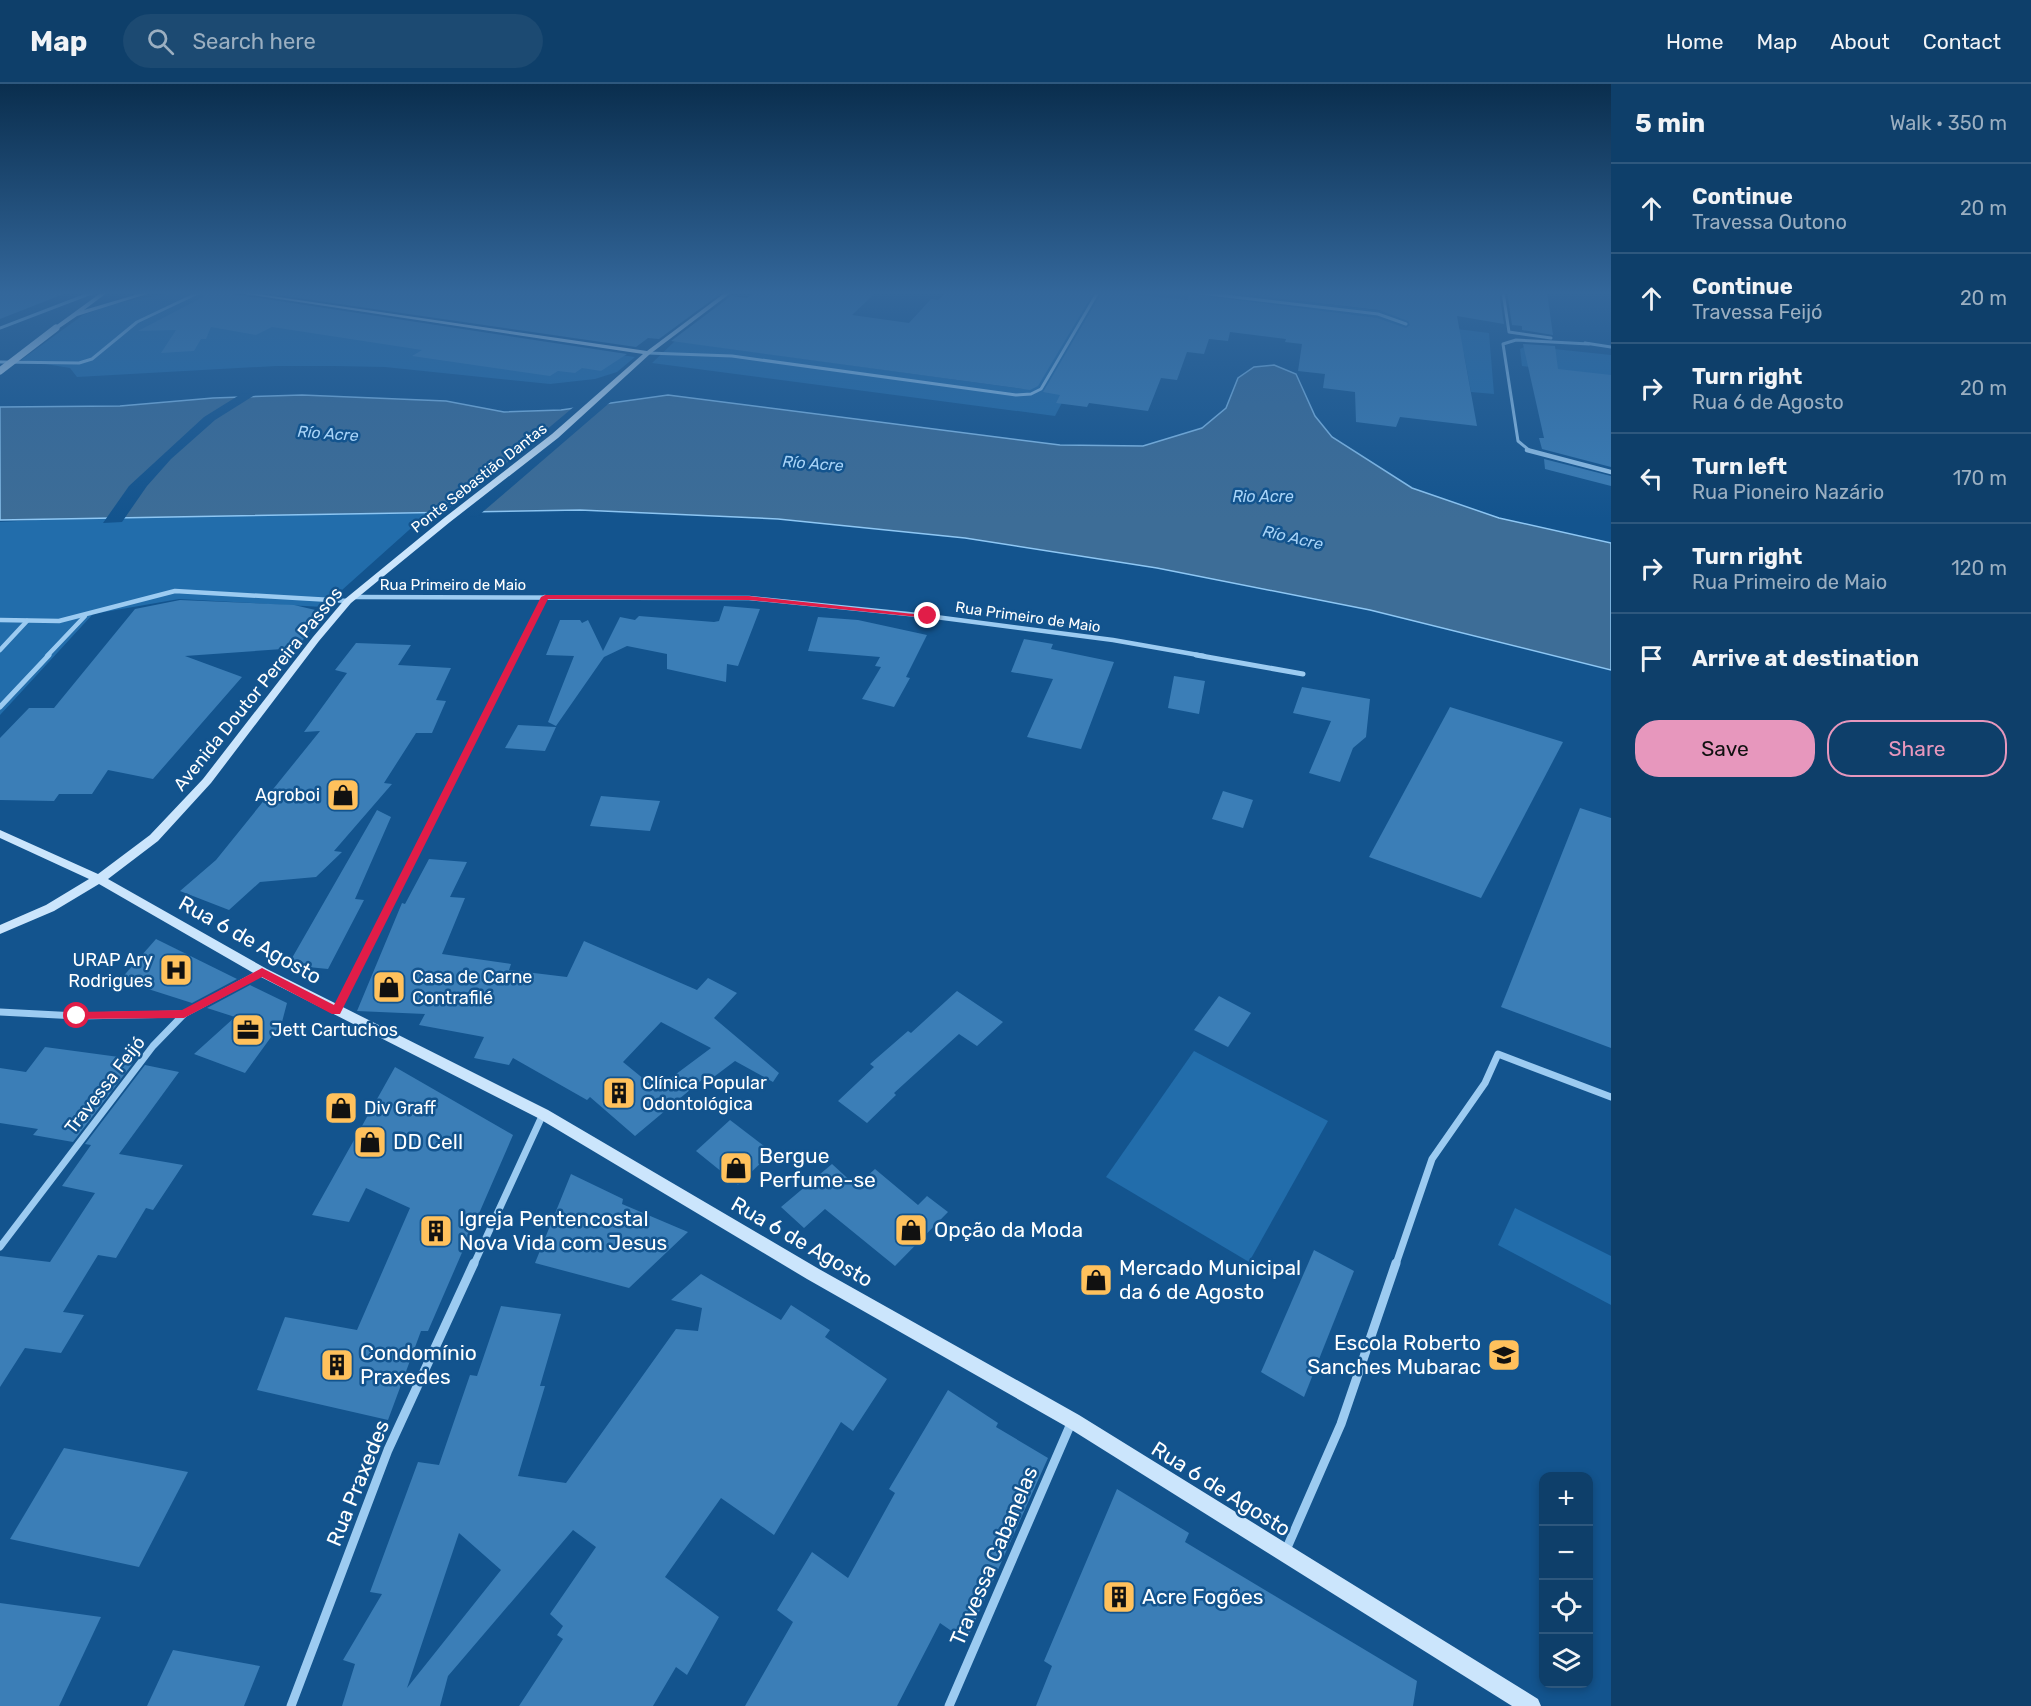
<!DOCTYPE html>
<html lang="en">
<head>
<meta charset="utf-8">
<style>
	:root { --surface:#0e3f6a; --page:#1c4a72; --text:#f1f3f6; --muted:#9bafc1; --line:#2e587e; --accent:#e797bd }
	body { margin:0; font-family:Rubik,sans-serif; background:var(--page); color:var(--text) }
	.controls { position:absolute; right:18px; bottom:18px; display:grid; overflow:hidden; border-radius:12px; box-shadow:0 3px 9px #0003 }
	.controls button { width:54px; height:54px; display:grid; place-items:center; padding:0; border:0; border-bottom:2px solid var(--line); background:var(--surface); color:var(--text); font:30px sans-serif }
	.stop { position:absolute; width:18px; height:18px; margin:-14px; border:4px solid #e11d48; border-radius:50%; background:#fff }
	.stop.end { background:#e11d48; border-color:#fff; box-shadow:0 2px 6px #0008 }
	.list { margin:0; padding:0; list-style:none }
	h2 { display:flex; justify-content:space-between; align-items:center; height:78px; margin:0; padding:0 24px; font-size:26px }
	h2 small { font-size:20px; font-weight:400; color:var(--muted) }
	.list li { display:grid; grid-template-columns:39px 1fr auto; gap:18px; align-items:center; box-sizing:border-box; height:90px; padding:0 24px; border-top:2px solid var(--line) }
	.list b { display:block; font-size:22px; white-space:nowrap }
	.list p { margin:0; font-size:20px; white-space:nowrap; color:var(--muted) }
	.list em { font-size:20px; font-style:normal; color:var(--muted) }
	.actions { display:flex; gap:12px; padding:18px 24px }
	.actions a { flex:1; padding:14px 0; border:2px solid var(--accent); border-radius:24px; text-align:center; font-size:21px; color:var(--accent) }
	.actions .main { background:var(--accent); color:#111 }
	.icon { flex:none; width:33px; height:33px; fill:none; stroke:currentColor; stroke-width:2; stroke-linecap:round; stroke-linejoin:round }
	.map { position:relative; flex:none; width:1611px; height:1622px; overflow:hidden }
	header { display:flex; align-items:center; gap:36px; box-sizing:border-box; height:84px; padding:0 30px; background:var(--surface); border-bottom:2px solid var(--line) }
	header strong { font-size:28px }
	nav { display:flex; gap:33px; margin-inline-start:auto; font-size:21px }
	.search { width:420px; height:54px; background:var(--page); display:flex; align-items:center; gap:15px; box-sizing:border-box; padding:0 21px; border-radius:33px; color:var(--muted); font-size:22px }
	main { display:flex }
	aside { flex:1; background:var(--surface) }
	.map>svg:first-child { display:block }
	.green { fill:#226dab }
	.water { fill:#3d6d97; stroke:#8ec7f4; stroke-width:1.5 }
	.pier { fill:#13548e }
	.building { fill:#3b7eb7; fill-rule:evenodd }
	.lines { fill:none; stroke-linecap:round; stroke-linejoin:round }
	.street-far4 { stroke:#9ccbf1; stroke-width:3 }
	.street-far3 { stroke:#9ccbf1; stroke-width:4.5 }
	.street-far2 { stroke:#9ccbf1; stroke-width:5 }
	.street-far1 { stroke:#9ccbf1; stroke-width:7 }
	.street { stroke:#9ccbf1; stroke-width:9 }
	.secondary { fill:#cbe5fc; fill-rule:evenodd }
	.secondary-bridge { stroke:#cbe5fc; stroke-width:7 }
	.route { fill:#e11d48 }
	.labels { text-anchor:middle; stroke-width:5; stroke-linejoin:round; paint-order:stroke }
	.far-street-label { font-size:15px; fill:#fff; stroke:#13548e }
	.far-water-label { font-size:16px; font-style:italic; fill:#a8d4f8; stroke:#13548e }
	.street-label { font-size:18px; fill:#fff; stroke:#13548e }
	.poi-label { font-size:18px; fill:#fff; stroke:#13548e; text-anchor:start }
	.near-street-label { font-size:21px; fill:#fff; stroke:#13548e }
	.near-poi-label { font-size:21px; fill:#fff; stroke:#13548e; text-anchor:start }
</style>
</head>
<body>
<header>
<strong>Map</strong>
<div class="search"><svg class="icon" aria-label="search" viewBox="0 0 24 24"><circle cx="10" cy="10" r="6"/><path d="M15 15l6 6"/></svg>Search here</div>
<nav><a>Home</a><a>Map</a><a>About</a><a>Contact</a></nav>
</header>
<main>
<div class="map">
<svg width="1611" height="1622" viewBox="0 0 1611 1622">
	<rect width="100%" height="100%" fill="#13548e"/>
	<g class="green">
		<polygon points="177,208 190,208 635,273 617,288 595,295 550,300 385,283 335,282 276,282 77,293 70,284 21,276 83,231 112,220"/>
		<polygon points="1075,208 1227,208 1424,232 1449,244 1489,249 1494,310 1471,308 1464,270 1119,210 1055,332 652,279 675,257 1023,305"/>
		<polygon points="1526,262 1611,271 1611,293 1522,282 1520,265"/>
		<polygon points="428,429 323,523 179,515 93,530 0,631 0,438 89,433"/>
		<polygon points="1194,967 1328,1037 1249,1178 1106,1093"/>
		<polygon points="1515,1124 1611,1172 1611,1221 1498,1161"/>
	</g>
	<polygon class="water" points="1274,281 1296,290 1315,332 1332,353 1412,404 1499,434 1611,459 1611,586 1370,526 1157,484 965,454 778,435 580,426 0,436 0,323 120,322 213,314 302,311 446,317 504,328 561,326 668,311 1060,361 1143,362 1202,344 1226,324 1238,294 1254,283"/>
	<g class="pier">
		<polygon points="258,309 215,336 171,375 147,402 122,438 103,439 129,402 204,333 241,310"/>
		<polygon points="614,315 478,432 437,433 496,388 576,321"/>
	</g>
	<g class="building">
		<polygon points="0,208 65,208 66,209 0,235"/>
		<polygon points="204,208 230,208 232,210 627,270 601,287 582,284 575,289 558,287 550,292 412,272 422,266 272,243 256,251 211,243 206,255 201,255 194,267 161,269 176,246 138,247 203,213"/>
		<polygon points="257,208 703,208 720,210 659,255 648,254 636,263"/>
		<polygon points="755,208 876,208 852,231 909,239 931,215 938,216 946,208 1094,208 1038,302 1030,306 671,257 731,212 747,214"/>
		<polygon points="1102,208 1188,216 1189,210 1377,234 1406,244 1410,241 1408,237 1379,226 1221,208 1499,208 1504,240 1457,232 1477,342 1400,333 1396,343 1356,338 1355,308 1323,304 1325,290 1298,287 1302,260 1285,258 1286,255 1230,248 1228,257 1209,255 1204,270 1187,268 1177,296 1161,294 1148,327 1089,319 1087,323 1056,319 1060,311 1043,308"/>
		<polygon points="1507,208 1547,208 1553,251 1522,246 1522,242 1512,241"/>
		<polygon points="1523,260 1555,262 1558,285 1611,291 1611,383 1542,365 1539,354 1544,354"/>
		<polygon points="1544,375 1611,392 1611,402 1545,385"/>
		<polygon points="180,516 294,521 324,528 297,564 185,572 242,593 153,695 108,686 92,710 59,710 54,717 0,716 0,654 29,624 54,624 135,525"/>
		<polygon points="724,522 760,525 738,582 727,580 726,598 667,585 667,570 627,562 604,573 556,642 548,638 574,572 546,571 560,536 580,536 582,539 588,536 603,567 620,533 635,536 639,532 714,538 719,537"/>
		<polygon points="818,533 858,536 927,551 906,593 910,594 894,623 862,615 881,583 875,582 880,573 808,567"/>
		<polygon points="1024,555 1053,560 1051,565 1114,578 1081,665 1027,653 1053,595 1011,588"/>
		<polygon points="356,559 411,561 398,581 451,584 436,616 446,617 432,649 416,649 384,699 392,700 334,767 342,768 316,793 260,798 229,826 180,807 216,776 320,647 304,648 347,589 335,586"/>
		<polygon points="1174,592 1205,597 1199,630 1168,624"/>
		<polygon points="1302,603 1370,615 1366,653 1353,664 1340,698 1309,689 1331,637 1293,629"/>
		<polygon points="1450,623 1563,658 1481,814 1369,773"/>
		<polygon points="518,641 556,643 545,667 505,664"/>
		<polygon points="1223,707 1253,716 1243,744 1212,735"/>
		<polygon points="601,712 660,717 650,747 590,742"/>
		<polygon points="1580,724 1611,734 1611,964 1501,923"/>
		<polygon points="377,726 391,733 355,815 364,816 328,885 288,881"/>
		<path d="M429 775 467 778 450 813 465 814 442 870 511 880 509 886 567 893 584 857 697 906 708 894 737 909 714 934 779 989 773 998 735 977 707 998 703 995 635 1052 590 1013 587 1016 513 974 509 981 474 974 484 953 419 941 425 930 357 927 402 819 405 820ZM661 938 711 964 656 1005 623 978Z"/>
		<polygon points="156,855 237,895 192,919 120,896"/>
		<polygon points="250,901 287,919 282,938 245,989 194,970 235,933 207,924"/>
		<polygon points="957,907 1003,938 977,962 959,950 894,1009 896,1011 867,1039 838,1017 874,983 870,980 908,947 911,949"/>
		<polygon points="1219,912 1251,929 1228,963 1194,946"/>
		<polygon points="45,963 119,973 117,976 133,979 73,1058 33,1051 38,1045 0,1039 0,984 26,988"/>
		<polygon points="145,981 179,988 119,1070 183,1081 153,1126 146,1124 116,1174 98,1171 63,1228 84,1231 61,1269 25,1264 0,1303 0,1172 50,1178 95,1109 62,1102 91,1061 85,1060"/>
		<polygon points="395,983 513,1051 428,1247 421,1247 388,1336 257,1306 285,1233 357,1246 410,1124 366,1104 349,1138 312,1131"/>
		<polygon points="730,1036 772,1068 738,1101 696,1067"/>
		<polygon points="832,1080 856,1102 875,1085 918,1121 927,1112 948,1128 895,1182 825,1125 804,1144 781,1123"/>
		<polygon points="571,1090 623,1115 622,1120 688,1148 629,1204 535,1179"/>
		<polygon points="1314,1166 1354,1187 1304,1313 1261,1288"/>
		<path d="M701 1190 781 1236 791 1221 830 1246 825 1253 887 1295 853 1347 841 1338 774 1451 721 1414 665 1493 719 1533 687 1591 676 1583 653 1622H519L563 1555 557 1551 563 1542 550 1530 596 1463 573 1446 448 1592 440 1622H342L355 1580 343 1576 382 1510 370 1508 418 1378 439 1381 470 1291 477 1292 501 1222 561 1230 540 1302H545L518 1392 566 1399 676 1245 698 1247 702 1224 671 1216ZM459 1449 501 1486 407 1604Z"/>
		<polygon points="948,1306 998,1339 996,1343 1048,1374 966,1557 940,1539 897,1622 745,1622 793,1538 777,1526 812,1468 848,1494 895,1409 889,1405"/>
		<polygon points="64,1364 188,1388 139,1483 10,1455"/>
		<polygon points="1117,1405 1189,1449 1185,1458 1417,1597 1413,1622 1036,1622 1052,1582 1044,1577"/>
		<polygon points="0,1519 101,1533 59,1622 0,1622"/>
		<polygon points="173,1566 260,1582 244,1622 147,1622"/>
	</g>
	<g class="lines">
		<g class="street-far4">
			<polyline points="1192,208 1378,230 1406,240"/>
			<polyline points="1503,208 1509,248 1551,254"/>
			<polyline points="0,244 94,208"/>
			<polyline points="1585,259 1611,263"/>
			<polyline points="648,269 732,272 1016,311 1031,310 1041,305 1098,208"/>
			<polyline points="0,278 79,279 92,275 137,238 200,208"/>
			<polyline points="1530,367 1518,357 1503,260 1516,256 1589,260"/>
		</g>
		<g class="street-far3">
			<polyline points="1527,366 1611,388"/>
			<polyline points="353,513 749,514 928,532 1113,556 1204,572"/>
			<polyline points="0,536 59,537 175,507 348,517"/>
			<polyline points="0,566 27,537"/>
			<polyline points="47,572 85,532"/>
			<polyline points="515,572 545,513"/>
		</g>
		<g class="street-far2">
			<polyline points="1196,571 1303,590"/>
			<polyline points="0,623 49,571"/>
			<polyline points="381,837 516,571"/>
		</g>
		<g class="street-far1">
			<polyline points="336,927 382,836"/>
			<polyline points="0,928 77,932 184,930"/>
			<polyline points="0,1163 153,962 184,930 262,888"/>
			<polyline points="474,1180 543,1030"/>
			<polyline points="1396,1180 1432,1075 1485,999 1498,970 1611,1013"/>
		</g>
		<g class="street">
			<polyline points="1286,1466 1341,1340 1396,1179"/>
			<polyline points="291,1622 388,1366 474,1179"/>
			<polyline points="949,1622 1072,1337"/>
		</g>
		<g class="secondary">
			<polygon points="102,208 108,208 84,226 145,208 153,208 77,232 58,245 54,245 54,243"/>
			<polygon points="232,208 244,208 647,267 726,208 732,208 650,270 558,354 450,438 351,519 319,557 211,699 158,757 108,795 267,885 548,1026 819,1185 1079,1331 1538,1615 1541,1622 1512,1622 1067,1343 807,1195 538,1034 257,891 99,800 54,827 0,850 0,841 46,821 89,795 0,754 0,746 98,790 150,751 203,695 313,553 345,515 444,434 552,350 643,270"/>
		</g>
		<polyline class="secondary-bridge" points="0,287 56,244"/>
	</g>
	<linearGradient id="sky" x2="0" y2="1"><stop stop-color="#0a2e4e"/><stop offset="0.48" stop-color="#33679b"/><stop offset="1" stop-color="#33679b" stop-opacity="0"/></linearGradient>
	<rect width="1611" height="435" fill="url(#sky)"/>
	<polygon class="route" points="545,511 749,512 932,532 928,534 749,516 548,515 340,930 332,930 262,893 184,934 73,935 72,932 77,928 182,926 262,884 334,921 541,513"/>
	<defs>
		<g id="shop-square" transform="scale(1.725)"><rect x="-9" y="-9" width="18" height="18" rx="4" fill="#ffc15c" stroke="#13548e"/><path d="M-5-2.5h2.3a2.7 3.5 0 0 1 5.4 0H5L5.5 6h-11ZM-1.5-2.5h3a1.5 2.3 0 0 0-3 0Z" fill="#111"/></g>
		<g id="hospital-square" transform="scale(1.725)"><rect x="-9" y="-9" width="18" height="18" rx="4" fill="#ffc15c" stroke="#13548e"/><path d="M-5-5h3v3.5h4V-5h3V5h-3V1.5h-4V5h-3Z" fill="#111"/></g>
		<g id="office-square" transform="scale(1.725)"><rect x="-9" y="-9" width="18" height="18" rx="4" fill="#ffc15c" stroke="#13548e"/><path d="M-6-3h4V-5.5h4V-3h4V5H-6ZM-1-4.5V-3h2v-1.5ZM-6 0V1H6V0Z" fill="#111"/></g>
		<g id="building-square" transform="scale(1.725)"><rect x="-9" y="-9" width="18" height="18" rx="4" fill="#ffc15c" stroke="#13548e"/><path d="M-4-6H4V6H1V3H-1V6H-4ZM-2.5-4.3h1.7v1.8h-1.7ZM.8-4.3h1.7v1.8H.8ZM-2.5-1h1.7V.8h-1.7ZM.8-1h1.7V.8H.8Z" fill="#111"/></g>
		<g id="school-square" transform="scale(1.725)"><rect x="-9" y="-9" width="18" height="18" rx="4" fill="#ffc15c" stroke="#13548e"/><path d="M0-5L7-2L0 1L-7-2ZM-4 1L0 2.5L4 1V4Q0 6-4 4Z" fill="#111"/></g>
	</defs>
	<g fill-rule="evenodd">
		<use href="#shop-square" x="343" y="711"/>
		<use href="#hospital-square" x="176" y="886"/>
		<use href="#shop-square" x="389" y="903"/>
		<use href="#office-square" x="248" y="946"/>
		<use href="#building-square" x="619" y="1009"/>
		<use href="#shop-square" x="341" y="1024"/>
		<use href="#shop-square" x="370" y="1058"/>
		<use href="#shop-square" x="736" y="1084"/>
		<use href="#shop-square" x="911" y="1146"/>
		<use href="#building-square" x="436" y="1147"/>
		<use href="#shop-square" x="1096" y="1196"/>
		<use href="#school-square" x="1504" y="1271"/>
		<use href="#building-square" x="337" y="1281"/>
		<use href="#building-square" x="1119" y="1513"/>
	</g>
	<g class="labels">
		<g class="far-street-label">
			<text transform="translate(479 394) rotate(-38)" y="5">Ponte Sebastião Dantas</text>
			<text x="453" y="506">Rua Primeiro de Maio</text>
			<text transform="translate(1028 533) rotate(8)" y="5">Rua Primeiro de Maio</text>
		</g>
		<g class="far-water-label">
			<text transform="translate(328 349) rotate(4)" y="6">Río Acre</text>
			<text transform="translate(813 379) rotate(4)" y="6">Río Acre</text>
			<text x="1263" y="418">Rio Acre</text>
			<text transform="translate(1293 453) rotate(13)" y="6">Río Acre</text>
		</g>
		<g class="street-label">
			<text transform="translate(258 605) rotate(-51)" y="6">Avenida Doutor Pereira Passos</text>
			<text transform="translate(105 1001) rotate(-52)" y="6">Travessa Feijó</text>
		</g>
		<g class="poi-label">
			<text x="320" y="717" text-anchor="end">Agroboi</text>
			<text x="153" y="882" text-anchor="end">URAP Ary<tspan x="153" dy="21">Rodrigues</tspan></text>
			<text x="412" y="899">Casa de Carne<tspan x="412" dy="21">Contrafilé</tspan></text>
			<text x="271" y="952">Jett Cartuchos</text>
			<text x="642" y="1005">Clínica Popular<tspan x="642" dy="21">Odontológica</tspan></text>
			<text x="364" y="1030">Div Graff</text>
		</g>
		<g class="near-street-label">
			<text transform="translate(250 856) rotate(29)" y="7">Rua 6 de Agosto</text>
			<text transform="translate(802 1158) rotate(30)" y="7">Rua 6 de Agosto</text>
			<text transform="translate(358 1399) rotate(-68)" y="7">Rua Praxedes</text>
			<text transform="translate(1221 1405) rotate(32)" y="7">Rua 6 de Agosto</text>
			<text transform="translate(994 1472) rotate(-67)" y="7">Travessa Cabanelas</text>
		</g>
		<g class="near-poi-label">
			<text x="393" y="1065">DD Cell</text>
			<text x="759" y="1079">Bergue<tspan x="759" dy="24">Perfume-se</tspan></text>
			<text x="459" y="1142">Igreja Pentencostal<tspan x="459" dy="24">Nova Vida com Jesus</tspan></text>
			<text x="934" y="1153">Opção da Moda</text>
			<text x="1119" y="1191">Mercado Municipal<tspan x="1119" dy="24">da 6 de Agosto</tspan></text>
			<text x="1481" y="1266" text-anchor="end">Escola Roberto<tspan x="1481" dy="24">Sanches Mubarac</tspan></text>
			<text x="360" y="1276">Condomínio<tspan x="360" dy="24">Praxedes</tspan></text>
			<text x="1142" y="1520">Acre Fogões</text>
		</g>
	</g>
</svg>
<div class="controls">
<button>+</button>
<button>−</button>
<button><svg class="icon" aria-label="locate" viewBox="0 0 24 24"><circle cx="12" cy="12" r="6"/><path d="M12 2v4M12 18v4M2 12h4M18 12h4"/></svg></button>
<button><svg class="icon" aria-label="layers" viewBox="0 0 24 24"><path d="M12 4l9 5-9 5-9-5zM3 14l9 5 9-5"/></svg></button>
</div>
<div class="stop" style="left:77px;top:932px"></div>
<div class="stop end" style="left:928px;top:532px"></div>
</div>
<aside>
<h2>5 min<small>Walk · 350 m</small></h2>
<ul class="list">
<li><svg class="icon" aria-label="ahead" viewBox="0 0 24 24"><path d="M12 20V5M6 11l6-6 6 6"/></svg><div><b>Continue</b><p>Travessa Outono</p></div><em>20 m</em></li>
<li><svg class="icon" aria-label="ahead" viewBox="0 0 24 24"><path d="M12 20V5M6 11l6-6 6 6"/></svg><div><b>Continue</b><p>Travessa Feijó</p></div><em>20 m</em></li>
<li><svg class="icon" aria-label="right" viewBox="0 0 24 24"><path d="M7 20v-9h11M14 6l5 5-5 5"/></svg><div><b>Turn right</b><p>Rua 6 de Agosto</p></div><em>20 m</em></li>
<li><svg class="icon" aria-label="left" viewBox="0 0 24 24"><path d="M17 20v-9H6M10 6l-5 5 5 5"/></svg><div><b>Turn left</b><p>Rua Pioneiro Nazário</p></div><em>170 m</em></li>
<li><svg class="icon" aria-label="right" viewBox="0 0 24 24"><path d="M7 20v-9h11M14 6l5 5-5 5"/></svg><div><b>Turn right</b><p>Rua Primeiro de Maio</p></div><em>120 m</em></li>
<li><svg class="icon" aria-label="arrive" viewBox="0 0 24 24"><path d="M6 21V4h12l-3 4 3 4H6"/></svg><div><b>Arrive at destination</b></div></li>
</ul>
<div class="actions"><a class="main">Save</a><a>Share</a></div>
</aside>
</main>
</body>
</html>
